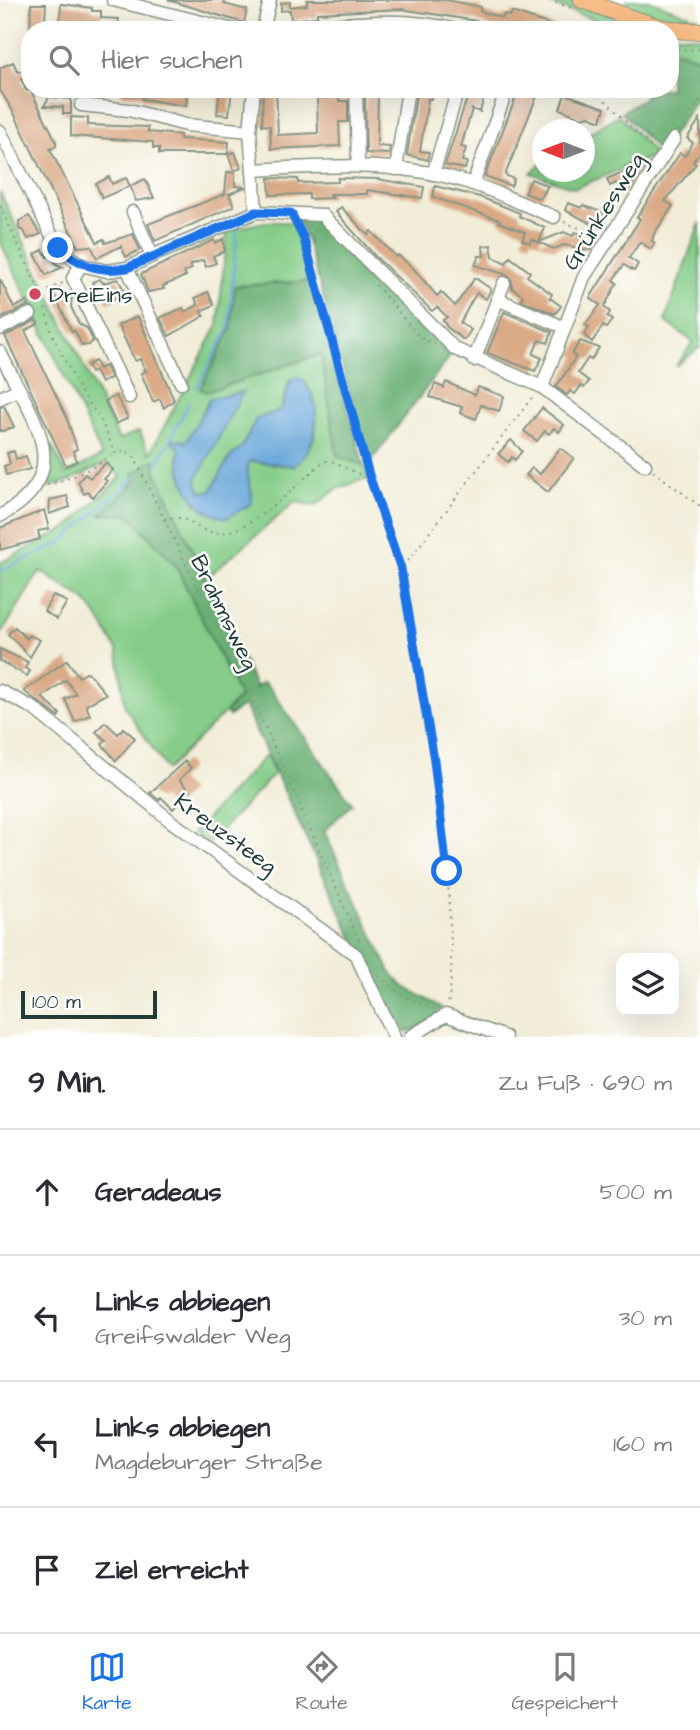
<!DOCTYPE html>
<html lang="de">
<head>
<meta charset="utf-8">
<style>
	:root { --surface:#fff; --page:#f7f7f7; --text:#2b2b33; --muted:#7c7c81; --line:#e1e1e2; --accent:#1a73e8 }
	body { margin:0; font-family:"Architects Daughter",sans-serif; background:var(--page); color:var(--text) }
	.controls { position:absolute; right:21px; bottom:21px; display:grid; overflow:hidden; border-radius:14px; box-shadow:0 7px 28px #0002 }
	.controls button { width:63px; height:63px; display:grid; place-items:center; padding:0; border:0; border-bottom:2px solid var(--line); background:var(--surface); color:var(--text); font:35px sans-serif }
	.compass { position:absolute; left:532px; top:119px; width:63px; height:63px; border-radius:50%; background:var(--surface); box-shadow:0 7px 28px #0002; rotate:270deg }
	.scale { position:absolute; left:21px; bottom:18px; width:136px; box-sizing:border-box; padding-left:7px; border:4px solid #1f3d34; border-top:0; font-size:19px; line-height:24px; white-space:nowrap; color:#1f3d34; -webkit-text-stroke:5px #fff; paint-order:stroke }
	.stop { position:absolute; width:21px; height:21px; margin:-16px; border:5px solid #1a73e8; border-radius:50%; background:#fff }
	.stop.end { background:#1a73e8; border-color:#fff; box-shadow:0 2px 7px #0008 }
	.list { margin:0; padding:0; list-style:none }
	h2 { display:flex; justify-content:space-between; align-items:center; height:91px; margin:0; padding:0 28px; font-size:30px }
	h2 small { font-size:23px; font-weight:400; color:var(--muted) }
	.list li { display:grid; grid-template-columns:46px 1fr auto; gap:21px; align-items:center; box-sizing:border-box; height:126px; padding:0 28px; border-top:2px solid var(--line) }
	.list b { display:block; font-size:26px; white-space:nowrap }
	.list p { margin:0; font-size:23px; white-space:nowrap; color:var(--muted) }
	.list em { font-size:23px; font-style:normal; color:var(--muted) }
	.icon { flex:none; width:38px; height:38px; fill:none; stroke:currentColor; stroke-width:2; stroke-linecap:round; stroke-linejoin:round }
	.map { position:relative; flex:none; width:700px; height:1037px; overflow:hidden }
	.search { position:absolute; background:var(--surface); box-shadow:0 7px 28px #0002; left:21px; right:21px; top:21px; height:77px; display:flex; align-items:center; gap:18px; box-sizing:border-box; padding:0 24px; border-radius:28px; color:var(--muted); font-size:26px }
	.sheet { height:595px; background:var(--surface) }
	nav { display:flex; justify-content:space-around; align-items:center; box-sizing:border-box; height:98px; border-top:2px solid var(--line); background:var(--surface); font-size:19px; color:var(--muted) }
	nav a { display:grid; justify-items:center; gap:4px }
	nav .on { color:var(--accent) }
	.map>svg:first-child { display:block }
	.green { fill:#84cc87; stroke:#52845e; stroke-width:2; fill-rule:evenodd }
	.forest { fill:#6bb074; stroke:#457654; stroke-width:2 }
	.water { fill:#65a4d8; stroke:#427086; stroke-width:2 }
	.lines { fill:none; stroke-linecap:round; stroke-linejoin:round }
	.stream { stroke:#65a4d8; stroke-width:2.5 }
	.building { fill:#daaa87 }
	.minor-casing { stroke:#889586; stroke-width:15 }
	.major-casing { stroke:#889586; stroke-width:18 }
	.path { stroke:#889586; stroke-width:2; stroke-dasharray:2 5; stroke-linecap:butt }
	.minor { stroke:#fff; stroke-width:12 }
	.major { stroke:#f7bd88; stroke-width:16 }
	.route { stroke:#1a73e8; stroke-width:9 }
	.poi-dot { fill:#d1495b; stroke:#fff; stroke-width:2.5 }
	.labels { text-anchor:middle; stroke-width:5; stroke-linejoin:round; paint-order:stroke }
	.street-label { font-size:23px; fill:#1f3d34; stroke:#fff }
	.poi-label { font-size:23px; fill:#1f3d34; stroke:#fff; text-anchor:start }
</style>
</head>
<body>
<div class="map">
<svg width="700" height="1037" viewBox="0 0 700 1037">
	<rect width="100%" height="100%" fill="#fff"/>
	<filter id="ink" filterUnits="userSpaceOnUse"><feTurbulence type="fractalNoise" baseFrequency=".0143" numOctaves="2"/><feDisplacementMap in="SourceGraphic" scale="14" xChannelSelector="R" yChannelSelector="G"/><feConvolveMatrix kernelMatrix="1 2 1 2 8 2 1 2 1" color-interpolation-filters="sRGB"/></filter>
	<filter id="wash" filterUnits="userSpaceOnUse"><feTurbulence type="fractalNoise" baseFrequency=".00686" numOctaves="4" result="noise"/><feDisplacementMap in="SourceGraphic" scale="28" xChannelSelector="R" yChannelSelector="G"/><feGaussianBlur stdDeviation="1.57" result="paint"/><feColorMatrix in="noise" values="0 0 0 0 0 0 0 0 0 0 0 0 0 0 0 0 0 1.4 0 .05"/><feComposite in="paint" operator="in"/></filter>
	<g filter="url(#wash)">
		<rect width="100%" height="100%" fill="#f2edd8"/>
		<g class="green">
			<polygon points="540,0 565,0 655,30 623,30"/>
			<polygon points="627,0 649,0 700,19 700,26 682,26 632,11 628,8"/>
			<polygon points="670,34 700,37 700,59 670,48"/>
			<polygon points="619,115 653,152 651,157 575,188 531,173 542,162 542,172 584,172 585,136"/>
			<path d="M0 192 119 440 139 431 150 453 218 325 227 230 265 222H292L301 240 311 281 235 286 231 329 200 389 206 392 321 354 337 455 364 466 369 481 364 479 337 489 315 506 295 502 205 579 156 472 155 461 102 515 128 514 175 564 240 697 167 770 125 707 118 652 102 623 85 600 40 571 0 636V563L67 528 121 477 106 463 69 481 41 489 48 468V450L52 446 66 474 102 456 0 241ZM289 381 314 409C319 433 312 452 293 466L250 461C242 477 256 489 251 504H196L178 458 180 449 172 442 173 439 186 442 210 399 243 392 196 480 201 492 211 491 230 457 242 447 256 419 281 410Z"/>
			<polygon points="700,222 700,347 676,366 693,342 665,321"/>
			<polygon points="266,755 274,774 208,844 193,833"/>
		</g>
		<g class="forest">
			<polygon points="676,50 700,59 700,94 660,153 622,112 644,98 650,89 670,89 670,59"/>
			<polygon points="318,219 324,221 451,355 369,464 319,282 306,238 297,220"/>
			<polygon points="311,281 364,466 337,456 321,354 206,392 200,389 231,329 235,286"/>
			<path d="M155 460 156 472 256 688 263 682 269 687 352 804 324 831 390 972 402 985 442 1008C433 1020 413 1034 397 1033L244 705 229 716 226 712 240 697 175 564 128 514 100 515 136 482 133 474Z"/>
		</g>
		<path class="water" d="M292 378 302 379C324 404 319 446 294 466L250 461C242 477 256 489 251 504L227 518C195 514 176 478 180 449L172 442 174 439 186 442 210 399 243 392 196 480 201 492 211 491 230 457 242 447 256 419 281 410Z"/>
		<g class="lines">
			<g class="stream">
				<polyline points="197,387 229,328 237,229"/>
				<polyline points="157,464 189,403"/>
				<polyline points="0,571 61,543 134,478"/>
			</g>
		</g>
		<g id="blocks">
			<g class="building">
				<polygon points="168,0 225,0 224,4 247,10 244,23"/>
				<polygon points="307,0 447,0 481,7 480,11 503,18 504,14 510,16 512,12 560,28 498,30 477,21 401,9 317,13 317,17 291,20 290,10 281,11 281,3 290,2 290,7 307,5"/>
				<polygon points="31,4 46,4 45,22 60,22 61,4 92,8 92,11 101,11 101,18 119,19 118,30 102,30 103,26 84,22 67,24 66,30 30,30"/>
				<polygon points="13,62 18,72 23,70 26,76 21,79 26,90 31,91 56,141 56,146 50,149 97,242 104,239 105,243 133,234 140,250 126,257 121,246 97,258 91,246 78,247 14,113 0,90 0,68"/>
				<polygon points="121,89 187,94 186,106 142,99 143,96 121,95"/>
				<polygon points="220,89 232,89 229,115 217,114"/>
				<polygon points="263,89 276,89 278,135 318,133 317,98 339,97 339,101 348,101 348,122 339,122 340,146 271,149 270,126 262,125"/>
				<polygon points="368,89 378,89 377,146 390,147 389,154 366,153 365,94 368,94"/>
				<polygon points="417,89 432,89 431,99 428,99 420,151 429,152 428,160 407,155"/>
				<polygon points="470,89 486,89 480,112 472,109 461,147 466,148 462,161 467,162 465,169 445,165"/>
				<polygon points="519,89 534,89 532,94 537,96 505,175 514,179 511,186 485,176"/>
				<polygon points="565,94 605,108 601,121 589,116 582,118 560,109"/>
				<polygon points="49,97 71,99 71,114 63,114 63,107 44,106"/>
				<polygon points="71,117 88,118 88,125 148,127 148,132 180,135 180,139 229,142 228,154 235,152 241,168 234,171 228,154 159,154 159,148 153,148 153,142 71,136"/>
				<polygon points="700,119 700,152 693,162 696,164 665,201 673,206 654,234 652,241 655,243 651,249 640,242 629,258 638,264 634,271 624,265 613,280 617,283 604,307 610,312 607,317 612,320 606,328 603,326 592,342 584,335 589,327 585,325 600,305 590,298 640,219 637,217 641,211 680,153 685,156 693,143 687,138"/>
				<polygon points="636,163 640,165 645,163 628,191 616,183 610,186 607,179 630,169 626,166"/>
				<polygon points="227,172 235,173 235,186 245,187 229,194 234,206 155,241 148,224 225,194"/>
				<polygon points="109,177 112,184 126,178 130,186 102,198 96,184"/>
				<polygon points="269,178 298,179 298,183 338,182 338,178 377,179 424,187 422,198 367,190 367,194 330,194 333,198 309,199 309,194 270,195"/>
				<polygon points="145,179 154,198 136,201 130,186"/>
				<polygon points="531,179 548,186 540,199 525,193"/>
				<polygon points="435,186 480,197 520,213 519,216 545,228 539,242 564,232 573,236 575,232 583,235 580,241 593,247 591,250 583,249 581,254 577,248 564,245 554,249 531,239 530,243 522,240 525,232 499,222 500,220 433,197"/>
				<polygon points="568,203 582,208 583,205 606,214 600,228 565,210"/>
				<polygon points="341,207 368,235 371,231 396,257 398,255 413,268 437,296 441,292 455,306 475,278 491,289 486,299 477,293 471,302 460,323 471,330 464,340 447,327 443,320 447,317 437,307 432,311 375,256 336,212"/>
				<polygon points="29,216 41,234 28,239 24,231 19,229 19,221"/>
				<polygon points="223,239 225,251 213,256 216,263 206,267 203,260 190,265 192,269 184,272 186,276 163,286 164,289 148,292 141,274 214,240 215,243"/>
				<polygon points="491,245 493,257 506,263 510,257 530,272 527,276 552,294 550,298 561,306 555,314 521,300 523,296 512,288 512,281 508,275 475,265 479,256 484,256 483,246"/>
				<polygon points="43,250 47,257 52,255 56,264 63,267 46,275 35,254"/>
				<polygon points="0,279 14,308 27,301 29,305 0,319"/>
				<polygon points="100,279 103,283 118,279 124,290 108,304 100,288 96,290 92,282"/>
				<polygon points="60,288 62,293 72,296 71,307 79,324 87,328 93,341 89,345 82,346 75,331 72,332 54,294"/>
				<polygon points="208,292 214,305 201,311 204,316 169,336 160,318 183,308 185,312 198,305 195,298"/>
				<polygon points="504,312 552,332 548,343 539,340 533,354 542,358 535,371 487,353"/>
				<polygon points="138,316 174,400 164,408 160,399 153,402 141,373 146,371 140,359 135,361 118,325"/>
				<polygon points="36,320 38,324 25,331 66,416 77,449 73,451 77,461 66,466 5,336"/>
				<polygon points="580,341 599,348 591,360 588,358 578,373 589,381 584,388 581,386 575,394 570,391 567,395 556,387 576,357 572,354"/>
				<polygon points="95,361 99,369 105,366 111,378 101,383 95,371 91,373 87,365"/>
				<polygon points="446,382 475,395 478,387 504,396 499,411 481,405 476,419 460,413 462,407 430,397 435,384 444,388"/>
				<polygon points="116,396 128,418 116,424 105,401"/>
				<polygon points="4,406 14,427 3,431 0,431 0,407"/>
				<polygon points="542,408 564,425 559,432 554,428 549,434 545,431 537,441 524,431"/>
				<polygon points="511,440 522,451 515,460 512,457 508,462 498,454"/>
				<polygon points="560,448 574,458 548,492 526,475 532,468 540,474"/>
				<polygon points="14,451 16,459 26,456 30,469 6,475 4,466 10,464 7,453"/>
				<polygon points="106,463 113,470 104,479 107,481 93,497 88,492 84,494 78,482 85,474 90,478"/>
				<polygon points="67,496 70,507 49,514 50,500"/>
				<polygon points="44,510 49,529 38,531 40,539 0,550 0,528"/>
				<polygon points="53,595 67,602 57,619 44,611"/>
				<polygon points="15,627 27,639 29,635 40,640 30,657 8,634"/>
				<polygon points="0,649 28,662 25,668 30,671 27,676 0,661"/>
				<polygon points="67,660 79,677 88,672 106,694 86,705 90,715 75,722 65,699 76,694 66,680 42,697 60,714 58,717 24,691"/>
				<polygon points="105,722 118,734 123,728 135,738 116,761 102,744 106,740 96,732"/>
				<polygon points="185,761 191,768 179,780 190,791 173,809 161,797 159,800 150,793"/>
			</g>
		</g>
	</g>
	<g filter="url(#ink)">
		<use href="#blocks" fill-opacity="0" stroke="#889586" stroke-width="2"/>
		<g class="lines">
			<g class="minor-casing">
				<g id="minor">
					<polyline points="113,0 234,30"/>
					<polyline points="263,30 270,0"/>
					<path d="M280 30C337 25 400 14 456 30"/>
					<polyline points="254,89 250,131 256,212"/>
					<polyline points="356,89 358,164"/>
					<polyline points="81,105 129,110 186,125 250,131"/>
					<polyline points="0,131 58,248 81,265 107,271 127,268"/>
					<polyline points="396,169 408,89"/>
					<path d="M253 170C327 166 402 160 473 184 500 193 527 206 554 217"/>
					<polyline points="433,174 458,89"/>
					<polyline points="473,184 507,89"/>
					<polyline points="133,212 152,256 127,268 181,383"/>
					<polyline points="152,256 256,212 322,215 455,349 542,387 645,465"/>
					<polyline points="81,265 73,278 129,397"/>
					<polyline points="497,299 556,324"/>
					<polyline points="0,329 30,314"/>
					<path d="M0 352C28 413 82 472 0 516"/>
					<polyline points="474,360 504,283"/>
					<polyline points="542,387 584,277 674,139"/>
					<polyline points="0,398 17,390"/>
					<polyline points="0,691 33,708 172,822 356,955 394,1037"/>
					<polyline points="410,1037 446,1015 505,1037"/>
				</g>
			</g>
			<g class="major-casing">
				<path id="major" d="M582 0C620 13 659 33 700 31"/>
			</g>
			<g class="path">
				<polyline points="549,0 571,8"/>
				<polyline points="670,46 686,50 700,49"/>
				<polyline points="598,89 600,95 653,149"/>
				<polyline points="679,131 700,100"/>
				<polyline points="0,206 41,294 52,334 79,389 101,420 115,453 126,451 134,457 268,733 361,945"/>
				<polyline points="564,222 597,235"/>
				<polyline points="297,226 304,239 369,475 401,570 534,395"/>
				<polyline points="308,226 330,239"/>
				<polyline points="376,285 420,338 435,344"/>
				<polyline points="42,293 63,283"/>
				<polyline points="653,471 700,506"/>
				<path d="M47 485C71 478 95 469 114 453"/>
				<path d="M164 519C185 513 192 527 210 532 245 541 298 483 324 461H332L363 476 368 475"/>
				<path d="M401 570C419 679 442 787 449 898 450 933 454 970 448 1005"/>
				<polyline points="379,976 403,996 434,1009"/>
			</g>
			<use href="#minor" class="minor"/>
			<use href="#major" class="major"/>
		</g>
	</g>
	<g class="lines" filter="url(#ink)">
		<path class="route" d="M58 248C81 265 98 273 127 268L256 212 291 213 304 239 369 475 401 569 434 760 447 871"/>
	</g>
	<circle class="poi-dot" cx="35" cy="294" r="7"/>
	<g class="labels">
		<g class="street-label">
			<text transform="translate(603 211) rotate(-58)" y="8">Grünkesweg</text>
			<text transform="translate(225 612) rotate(64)" y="8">Brahmsweg</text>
			<text transform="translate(226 833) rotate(36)" y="8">Kreuzsteeg</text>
		</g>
		<g class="poi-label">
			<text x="49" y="302">DreiEins</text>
		</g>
	</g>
</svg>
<div class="controls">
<button><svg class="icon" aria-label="layers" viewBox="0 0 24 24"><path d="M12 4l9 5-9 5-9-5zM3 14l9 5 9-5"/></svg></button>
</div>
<svg class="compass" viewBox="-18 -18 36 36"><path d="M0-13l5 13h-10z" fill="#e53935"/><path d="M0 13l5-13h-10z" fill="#7c7c81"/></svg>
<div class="scale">100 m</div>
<div class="stop" style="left:447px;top:871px"></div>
<div class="stop end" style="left:58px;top:248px"></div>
<div class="search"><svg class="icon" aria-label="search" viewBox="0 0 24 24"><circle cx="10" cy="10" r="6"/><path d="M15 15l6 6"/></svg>Hier suchen</div>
</div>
<section class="sheet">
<h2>9 Min.<small>Zu Fuß · 690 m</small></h2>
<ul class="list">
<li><svg class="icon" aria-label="ahead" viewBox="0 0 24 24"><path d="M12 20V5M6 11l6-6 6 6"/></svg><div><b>Geradeaus</b></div><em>500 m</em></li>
<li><svg class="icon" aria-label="left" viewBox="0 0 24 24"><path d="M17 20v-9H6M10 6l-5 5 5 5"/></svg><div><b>Links abbiegen</b><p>Greifswalder Weg</p></div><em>30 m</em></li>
<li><svg class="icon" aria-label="left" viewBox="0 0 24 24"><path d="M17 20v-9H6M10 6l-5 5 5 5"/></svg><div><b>Links abbiegen</b><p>Magdeburger Straße</p></div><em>160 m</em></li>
<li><svg class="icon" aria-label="arrive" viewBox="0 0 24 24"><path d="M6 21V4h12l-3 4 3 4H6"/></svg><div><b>Ziel erreicht</b></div></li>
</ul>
</section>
<nav>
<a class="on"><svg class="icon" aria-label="map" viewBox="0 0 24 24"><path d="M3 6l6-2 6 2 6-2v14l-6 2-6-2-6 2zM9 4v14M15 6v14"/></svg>Karte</a>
<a><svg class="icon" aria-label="directions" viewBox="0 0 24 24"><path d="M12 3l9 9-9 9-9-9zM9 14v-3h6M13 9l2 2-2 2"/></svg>Route</a>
<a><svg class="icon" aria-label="saved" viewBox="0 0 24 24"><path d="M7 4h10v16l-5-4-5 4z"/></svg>Gespeichert</a>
</nav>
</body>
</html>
